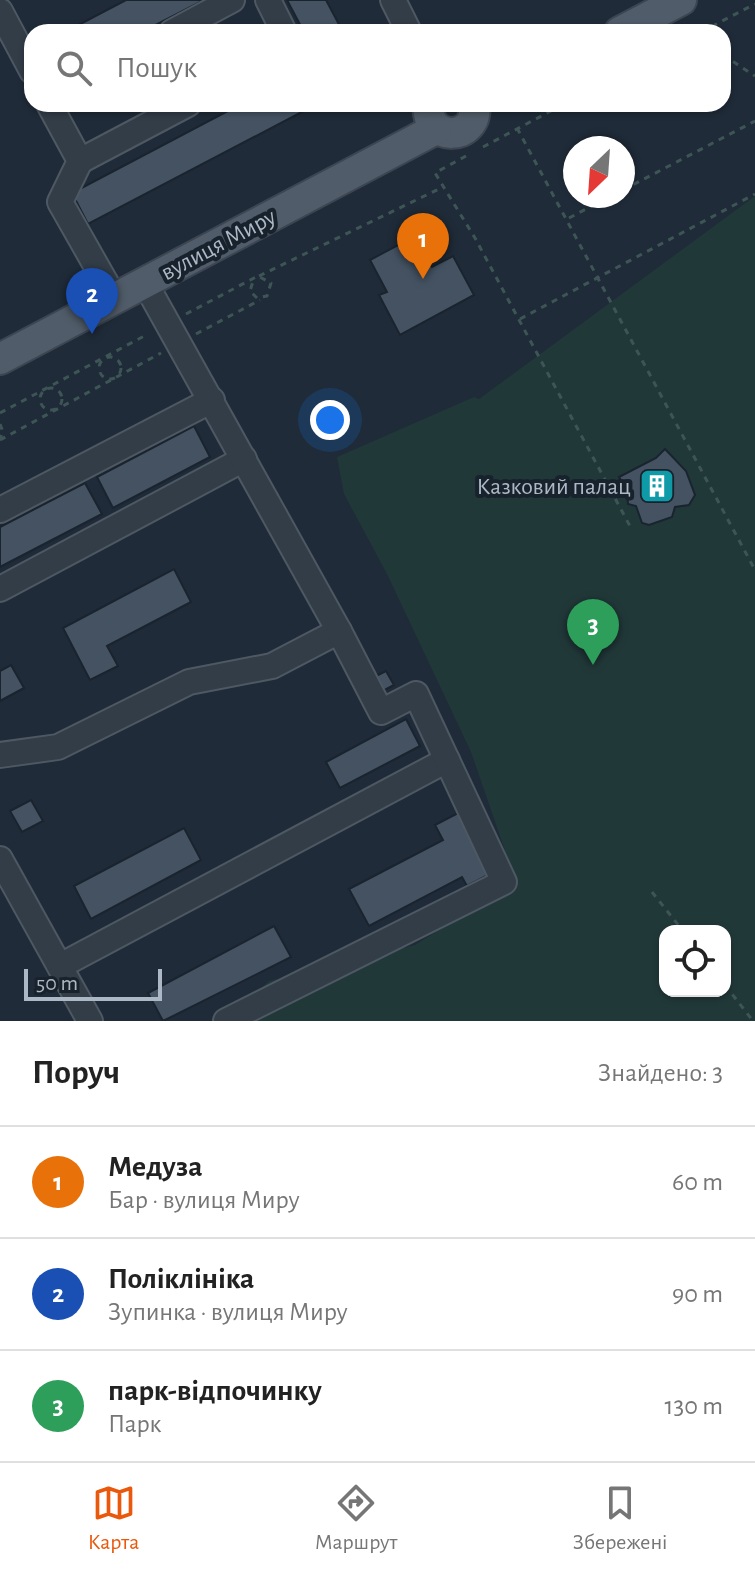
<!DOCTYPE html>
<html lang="uk">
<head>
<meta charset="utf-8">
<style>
	:root { --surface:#fff; --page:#f6f6f6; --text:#222; --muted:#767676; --line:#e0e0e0; --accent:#ea580c }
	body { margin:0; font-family:"Alegreya Sans",sans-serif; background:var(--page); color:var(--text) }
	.controls { position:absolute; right:24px; bottom:24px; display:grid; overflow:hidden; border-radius:16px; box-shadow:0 2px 6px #0004 }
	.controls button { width:72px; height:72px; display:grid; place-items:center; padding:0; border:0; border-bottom:2px solid var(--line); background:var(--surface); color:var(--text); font:40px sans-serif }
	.compass { position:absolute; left:563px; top:136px; width:72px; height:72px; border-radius:50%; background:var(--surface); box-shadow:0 2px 6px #0004; rotate:205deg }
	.scale { position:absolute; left:24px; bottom:20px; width:138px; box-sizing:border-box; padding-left:8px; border:4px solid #acb8c5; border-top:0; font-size:22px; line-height:28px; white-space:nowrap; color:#acb8c5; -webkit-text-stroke:6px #18222d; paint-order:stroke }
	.you { position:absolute; left:330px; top:420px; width:28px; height:28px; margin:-20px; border:6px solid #fff; border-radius:50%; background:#1a73e8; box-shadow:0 0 0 12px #1a73e833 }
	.badge { display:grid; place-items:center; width:52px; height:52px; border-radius:50%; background:var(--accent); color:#fff; font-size:26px; font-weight:700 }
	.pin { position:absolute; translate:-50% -66px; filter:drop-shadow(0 2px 4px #0008) }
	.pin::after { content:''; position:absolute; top:42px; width:28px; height:24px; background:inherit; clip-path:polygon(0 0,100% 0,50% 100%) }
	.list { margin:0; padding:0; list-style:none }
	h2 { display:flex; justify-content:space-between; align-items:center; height:104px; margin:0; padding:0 32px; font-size:34px }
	h2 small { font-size:26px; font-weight:400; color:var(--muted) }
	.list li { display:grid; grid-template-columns:52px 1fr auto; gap:24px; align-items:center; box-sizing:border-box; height:112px; padding:0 32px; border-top:2px solid var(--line) }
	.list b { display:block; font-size:30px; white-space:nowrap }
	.list p { margin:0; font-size:26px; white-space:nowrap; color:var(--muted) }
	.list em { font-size:26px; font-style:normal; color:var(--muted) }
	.icon { flex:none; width:44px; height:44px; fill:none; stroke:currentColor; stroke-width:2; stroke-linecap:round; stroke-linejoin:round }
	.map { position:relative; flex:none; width:755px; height:1021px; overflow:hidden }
	.search { position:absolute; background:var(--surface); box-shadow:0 2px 6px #0004; left:24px; right:24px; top:24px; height:88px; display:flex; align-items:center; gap:20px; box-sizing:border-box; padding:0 28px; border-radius:24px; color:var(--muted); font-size:30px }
	.sheet { height:440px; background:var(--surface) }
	nav { display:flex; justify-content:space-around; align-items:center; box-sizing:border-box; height:112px; border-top:2px solid var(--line); background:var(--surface); font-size:22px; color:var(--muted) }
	nav a { display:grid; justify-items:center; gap:4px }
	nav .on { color:var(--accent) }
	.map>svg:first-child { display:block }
	.green { fill:#213839; fill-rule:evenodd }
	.building { fill:#445262; stroke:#1a242f; stroke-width:2 }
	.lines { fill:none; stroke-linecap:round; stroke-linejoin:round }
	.minor-casing { stroke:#4d5863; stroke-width:28 }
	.major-casing { stroke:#3c4652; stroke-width:34 }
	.path { stroke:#3e5556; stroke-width:3; stroke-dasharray:6 6; stroke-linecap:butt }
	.minor { stroke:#323d48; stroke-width:24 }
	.major { stroke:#505c69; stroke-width:30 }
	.labels { text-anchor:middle; stroke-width:8; stroke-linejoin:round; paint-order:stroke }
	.street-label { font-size:24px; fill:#acb8c5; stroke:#18222d }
	.poi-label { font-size:24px; fill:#acb8c5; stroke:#18222d; text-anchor:end }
</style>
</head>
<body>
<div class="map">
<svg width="755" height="1021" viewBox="0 0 755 1021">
	<rect width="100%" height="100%" fill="#1f2b38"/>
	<path class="green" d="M755 196V1021H227L269 981 415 945 512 884V871L471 752 387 574 344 494 337 457 474 397 479 399ZM665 931H725V991H665Z"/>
	<g class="building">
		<polygon points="126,0 204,0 142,32 65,32"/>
		<polygon points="287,0 326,0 343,32 304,32"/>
		<polygon points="241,104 317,104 88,224 72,193"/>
		<polygon points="415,236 432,267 453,256 474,295 400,335 379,295 387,292 370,260"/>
		<polygon points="194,426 210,457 113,508 97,477"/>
		<polygon points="665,449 686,471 695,495 689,505 675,507 672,517 649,525 642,523 636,506 628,504 627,490 619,477 656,458"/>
		<polygon points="85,483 102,514 0,567 0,527"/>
		<polygon points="174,569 191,602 107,646 118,666 90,680 63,628"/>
		<polygon points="11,665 24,688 0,701 0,671"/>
		<polygon points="386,671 394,685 379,693 372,678"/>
		<polygon points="406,719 420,746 340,788 326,762"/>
		<polygon points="31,800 43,821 22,832 10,811"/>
		<polygon points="460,812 492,873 467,886 462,877 369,926 349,889 443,840 435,825"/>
		<polygon points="184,828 201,860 91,919 74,886"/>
		<polygon points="274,926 291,957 163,1021 148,993"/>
	</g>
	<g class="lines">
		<g class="minor-casing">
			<g id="minor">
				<polyline points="268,0 284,32"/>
				<polyline points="393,0 409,32"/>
				<polyline points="0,11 32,71"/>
				<polyline points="172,32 232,0"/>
				<polyline points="49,104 80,161 60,202 115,299"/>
				<polyline points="80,161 188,104"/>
				<polyline points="0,510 212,400"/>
				<polyline points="0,589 244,459"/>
				<polyline points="0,755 58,747 189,682 272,666 339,631 145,283"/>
				<polyline points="0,859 90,1021"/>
				<polyline points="60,966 447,760"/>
				<polyline points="226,1021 504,882 416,694 381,712 339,631"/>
			</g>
		</g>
		<g class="major-casing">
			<g id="major">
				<polyline points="620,32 681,0"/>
				<path d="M429 104C424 143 480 142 474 104"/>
				<polyline points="0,359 436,129"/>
			</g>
		</g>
		<g class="path">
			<polyline points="701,32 755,4"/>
			<polyline points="723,55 755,76"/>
			<polyline points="517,128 755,570"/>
			<polyline points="483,147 564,104"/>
			<polyline points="466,156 435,173 475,238 631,528"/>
			<polyline points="623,190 755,121"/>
			<polyline points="569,218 611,196"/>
			<polyline points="259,276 443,187"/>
			<polyline points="186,314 254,278 258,276 271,283 267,296 257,298 250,291 254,278"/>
			<polyline points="520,319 755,194"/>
			<polyline points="196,334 260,300"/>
			<circle cx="110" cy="368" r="11"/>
			<circle cx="51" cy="399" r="11"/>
			<polyline points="0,413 148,334"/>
			<polyline points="0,424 3,432 0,439"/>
			<polyline points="0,440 161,353"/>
			<polyline points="652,892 683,931"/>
			<polyline points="725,985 753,1021"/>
		</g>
		<use href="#minor" class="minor"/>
		<use href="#major" class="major"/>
	</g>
	<defs>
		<g id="building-square" transform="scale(1.8)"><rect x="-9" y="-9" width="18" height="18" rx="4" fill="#0f9aa8" stroke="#18222d"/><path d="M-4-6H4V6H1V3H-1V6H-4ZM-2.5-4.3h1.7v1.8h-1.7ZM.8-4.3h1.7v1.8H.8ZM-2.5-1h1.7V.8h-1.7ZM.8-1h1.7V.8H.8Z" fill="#fff"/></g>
	</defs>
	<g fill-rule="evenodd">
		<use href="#building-square" x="657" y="486"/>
	</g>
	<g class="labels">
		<g class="street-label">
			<text transform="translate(218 244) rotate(-28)" y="8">вулиця Миру</text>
		</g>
		<g class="poi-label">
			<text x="631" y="494">Казковий палац</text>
		</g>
	</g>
</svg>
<div class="controls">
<button><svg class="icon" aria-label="locate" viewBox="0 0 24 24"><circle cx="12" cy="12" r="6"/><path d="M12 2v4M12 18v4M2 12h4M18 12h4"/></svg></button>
</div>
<svg class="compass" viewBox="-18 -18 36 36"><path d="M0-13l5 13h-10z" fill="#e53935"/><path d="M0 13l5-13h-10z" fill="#767676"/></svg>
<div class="scale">50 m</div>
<div class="you"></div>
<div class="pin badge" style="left:423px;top:279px;background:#e8710a">1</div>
<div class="pin badge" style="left:92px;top:334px;background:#1a4fb4">2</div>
<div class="pin badge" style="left:593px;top:665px;background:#2e9e5b">3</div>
<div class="search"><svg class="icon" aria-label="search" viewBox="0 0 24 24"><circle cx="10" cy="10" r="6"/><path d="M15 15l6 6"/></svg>Пошук</div>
</div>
<section class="sheet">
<h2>Поруч<small>Знайдено: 3</small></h2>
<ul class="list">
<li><span class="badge" style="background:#e8710a">1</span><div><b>Медуза</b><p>Бар · вулиця Миру</p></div><em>60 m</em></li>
<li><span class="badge" style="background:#1a4fb4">2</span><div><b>Поліклініка</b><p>Зупинка · вулиця Миру</p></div><em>90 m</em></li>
<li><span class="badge" style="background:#2e9e5b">3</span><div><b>парк-відпочинку</b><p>Парк</p></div><em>130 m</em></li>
</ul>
</section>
<nav>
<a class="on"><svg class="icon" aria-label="map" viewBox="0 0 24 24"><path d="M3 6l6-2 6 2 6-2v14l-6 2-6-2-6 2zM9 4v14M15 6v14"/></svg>Карта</a>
<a><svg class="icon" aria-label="directions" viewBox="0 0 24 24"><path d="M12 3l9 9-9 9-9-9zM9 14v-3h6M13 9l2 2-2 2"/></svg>Маршрут</a>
<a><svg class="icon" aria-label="saved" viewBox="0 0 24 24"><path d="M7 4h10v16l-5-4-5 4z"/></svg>Збережені</a>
</nav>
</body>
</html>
